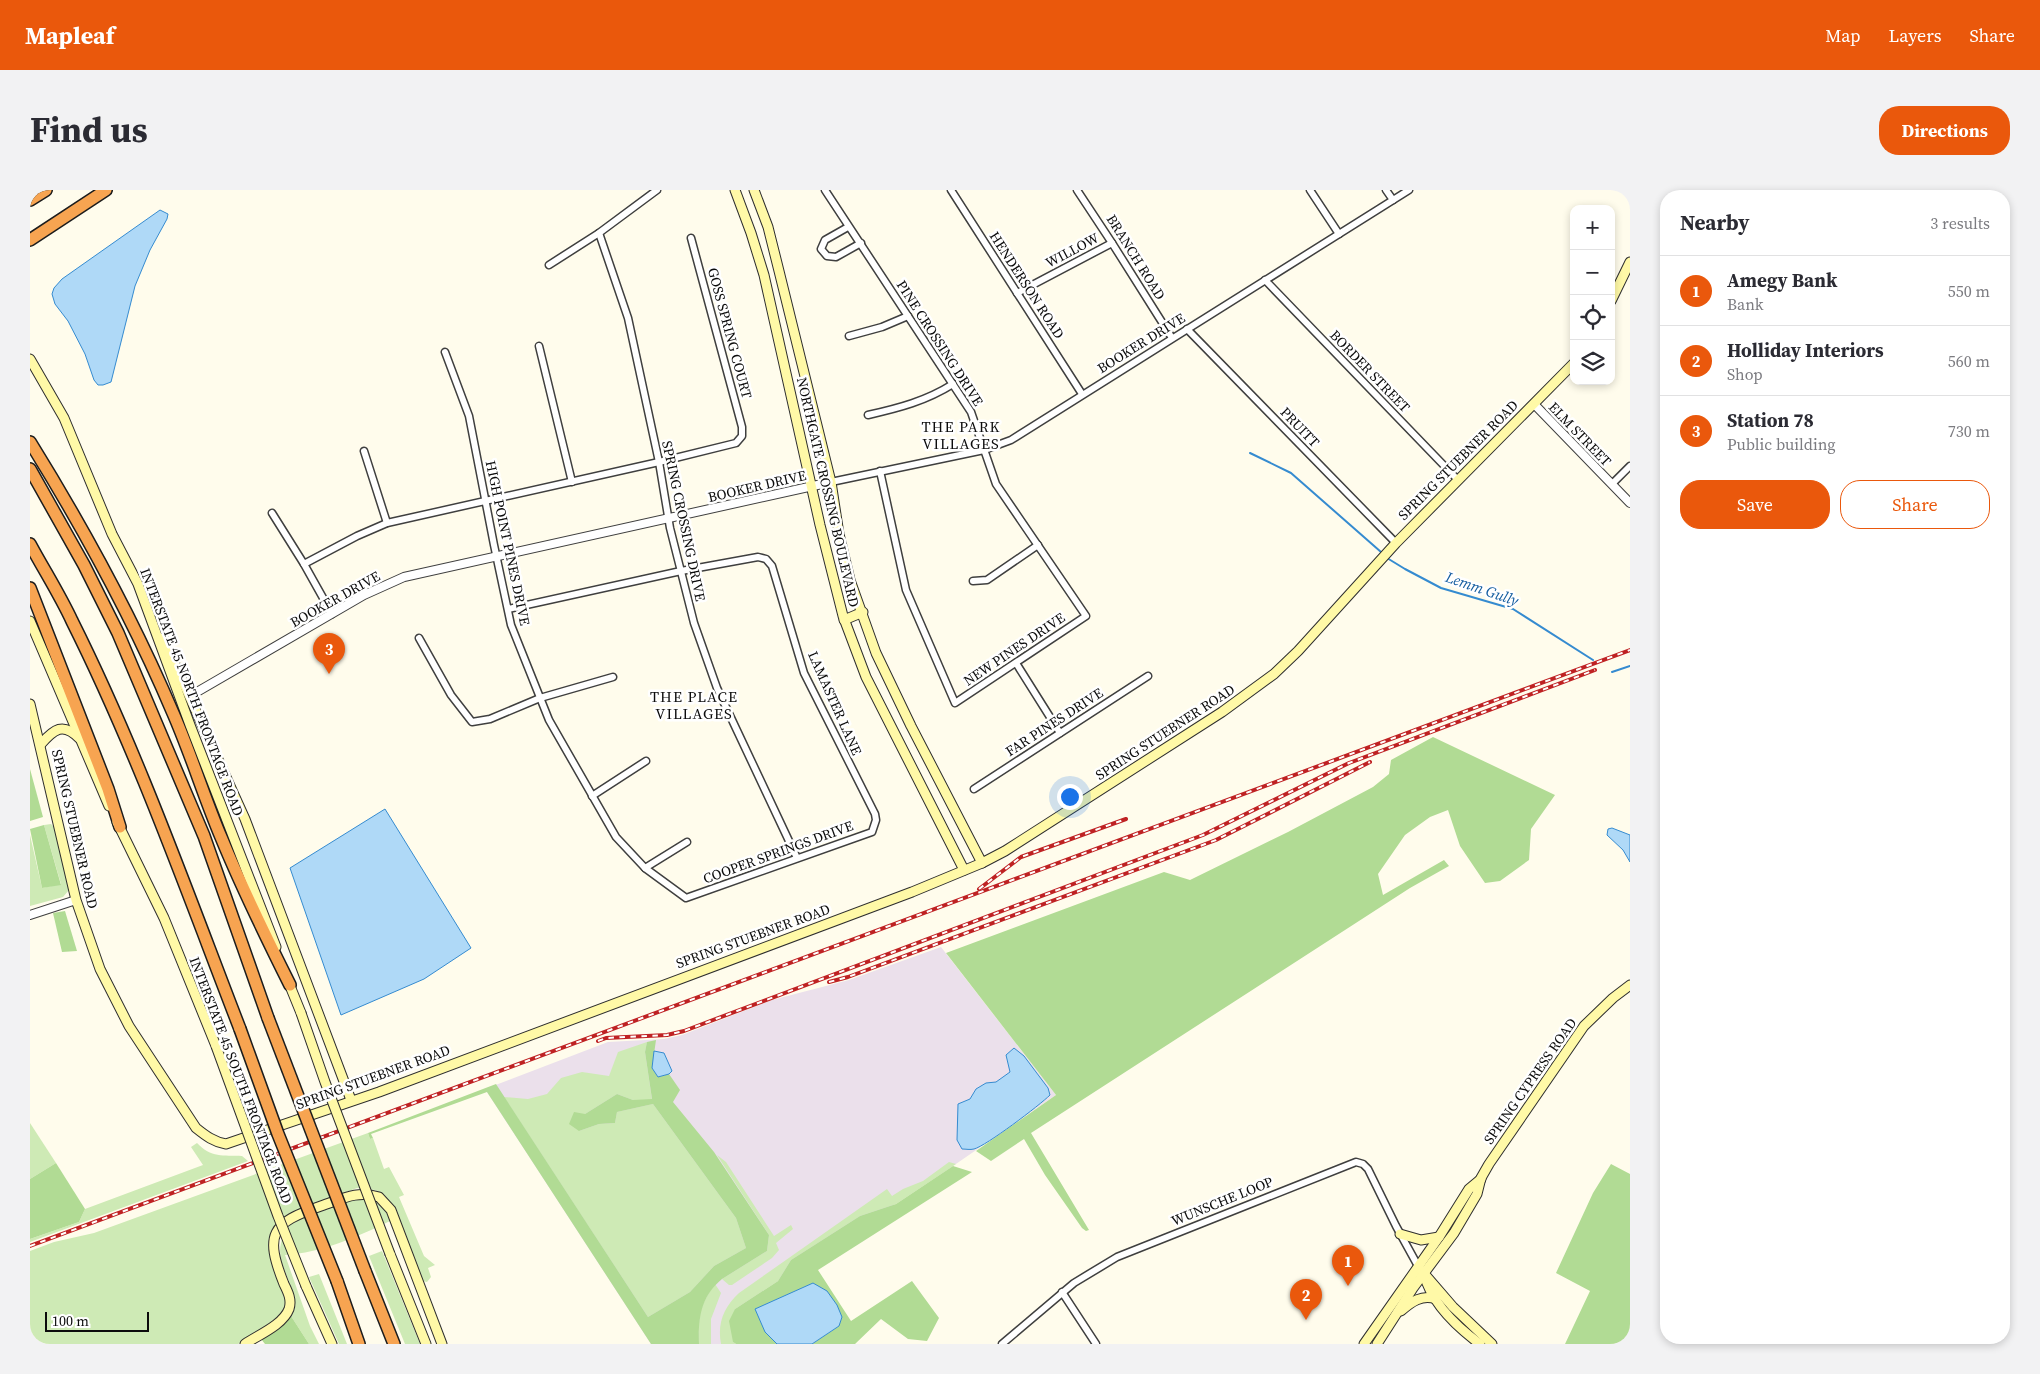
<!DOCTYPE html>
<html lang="en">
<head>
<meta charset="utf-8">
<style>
	:root { --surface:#fff; --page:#f2f2f3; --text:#2b2b33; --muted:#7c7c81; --line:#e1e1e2; --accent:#ea580c }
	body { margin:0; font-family:"Source Serif 4",serif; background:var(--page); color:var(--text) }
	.controls { position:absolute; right:15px; top:15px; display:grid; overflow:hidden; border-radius:10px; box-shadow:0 2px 8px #0003 }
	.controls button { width:45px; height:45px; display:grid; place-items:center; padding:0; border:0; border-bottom:1px solid var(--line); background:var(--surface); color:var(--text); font:25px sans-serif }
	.scale { position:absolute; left:15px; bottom:12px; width:104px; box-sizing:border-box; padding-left:5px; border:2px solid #0c0c0c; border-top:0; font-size:14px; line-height:18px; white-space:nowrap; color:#0c0c0c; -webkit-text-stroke:4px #fff; paint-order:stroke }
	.you { position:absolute; left:1039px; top:606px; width:18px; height:18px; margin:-12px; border:4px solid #fff; border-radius:50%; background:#1a73e8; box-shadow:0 0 0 8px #1a73e833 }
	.badge { display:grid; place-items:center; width:32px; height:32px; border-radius:50%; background:var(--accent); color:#fff; font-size:16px; font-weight:700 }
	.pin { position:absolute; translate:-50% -41px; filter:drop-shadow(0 1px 2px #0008) }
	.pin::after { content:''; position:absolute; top:26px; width:18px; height:15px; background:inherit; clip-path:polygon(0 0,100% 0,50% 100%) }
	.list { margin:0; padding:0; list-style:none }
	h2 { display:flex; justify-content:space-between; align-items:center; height:65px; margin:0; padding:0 20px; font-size:21px }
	h2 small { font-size:16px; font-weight:400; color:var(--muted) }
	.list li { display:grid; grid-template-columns:32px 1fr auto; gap:15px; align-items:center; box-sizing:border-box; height:70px; padding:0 20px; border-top:1px solid var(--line) }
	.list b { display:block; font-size:19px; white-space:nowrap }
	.list p { margin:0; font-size:16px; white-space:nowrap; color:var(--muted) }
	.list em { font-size:16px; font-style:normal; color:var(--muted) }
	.actions { display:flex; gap:10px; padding:15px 20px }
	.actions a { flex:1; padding:11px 0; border:1px solid var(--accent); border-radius:20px; text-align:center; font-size:18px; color:var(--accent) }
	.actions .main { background:var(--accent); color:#fff }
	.icon { flex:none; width:28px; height:28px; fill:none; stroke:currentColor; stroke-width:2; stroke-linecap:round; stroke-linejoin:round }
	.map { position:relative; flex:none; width:1600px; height:1154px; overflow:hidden; border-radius:20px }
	header { display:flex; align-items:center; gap:30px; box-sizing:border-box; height:70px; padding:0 25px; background:var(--accent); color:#fff }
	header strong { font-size:24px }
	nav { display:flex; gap:28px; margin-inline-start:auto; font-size:18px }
	.intro { display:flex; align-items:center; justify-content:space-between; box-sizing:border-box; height:120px; padding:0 30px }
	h1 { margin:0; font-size:35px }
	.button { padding:12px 22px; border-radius:20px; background:var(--accent); color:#fff; font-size:18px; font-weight:700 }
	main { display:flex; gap:30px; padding:0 30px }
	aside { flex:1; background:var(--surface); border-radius:20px; box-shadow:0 2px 8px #0003 }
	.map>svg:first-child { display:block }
	.industrial { fill:#ebe0eb }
	.green { fill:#ceeab5 }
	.forest { fill:#b1db94 }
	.water { fill:#afd9f7; stroke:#358bd0 }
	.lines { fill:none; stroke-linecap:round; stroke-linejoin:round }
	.stream { stroke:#358bd0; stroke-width:2 }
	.minor-casing { stroke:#3f3f3f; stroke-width:9 }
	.tertiary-casing { stroke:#3f3f3f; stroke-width:10 }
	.secondary-casing { stroke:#2e2e2e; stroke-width:11 }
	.motorway-casing { stroke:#1d1d1d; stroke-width:14 }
	.minor { stroke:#fff; stroke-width:6 }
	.tertiary { stroke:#fff; stroke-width:8 }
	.secondary { stroke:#fff9a7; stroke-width:9 }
	.motorway { stroke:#f7a451; stroke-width:11 }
	.rail-casing { stroke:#bf2223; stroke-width:4 }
	.rail { stroke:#fff; stroke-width:2; stroke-dasharray:5.5; stroke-linecap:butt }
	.secondary-bridge-casing { stroke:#2e2e2e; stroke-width:11; stroke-linecap:butt }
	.motorway-bridge-casing { stroke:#1d1d1d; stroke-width:14; stroke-linecap:butt }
	.secondary-bridge { stroke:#fff9a7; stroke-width:9 }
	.motorway-bridge { stroke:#f7a451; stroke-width:11 }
	.labels { text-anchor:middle; stroke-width:5; stroke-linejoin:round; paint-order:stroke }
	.street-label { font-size:14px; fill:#0c0c0c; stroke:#fff }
	.neighbourhood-label { font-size:15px; letter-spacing:1px; fill:#0c0c0c; stroke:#fff }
	.water-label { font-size:15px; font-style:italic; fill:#145da0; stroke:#fff }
</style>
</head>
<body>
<header>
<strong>Mapleaf</strong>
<nav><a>Map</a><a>Layers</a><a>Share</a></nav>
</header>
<div class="intro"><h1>Find us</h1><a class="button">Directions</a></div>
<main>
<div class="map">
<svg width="1600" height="1154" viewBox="0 0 1600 1154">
	<rect width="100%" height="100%" fill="#fffcec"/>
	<polygon class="industrial" points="911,757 1026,905 923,976 705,1119 704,1154 621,1154 455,899 578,852 634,849 652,845 742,810 819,790"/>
	<g class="green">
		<polygon points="21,634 25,638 39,700 33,707 0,716 0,645 12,698 31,694 14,635"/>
		<polygon points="617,852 615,862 622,910 603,910 587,904 555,924 549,941 569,934 585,933 587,922 623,914 706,1028 716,1058 684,1076 660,1102 618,1127 474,907 498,909 517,904 531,888 552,882 579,886 588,862"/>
		<polygon points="0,933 26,973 0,989"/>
		<path d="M338 943 340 949 343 948 354 979 359 977 374 1005 369 1007 394 1066 405 1075 398 1078 401 1087 397 1092 392 1091 364 1019 355 1006 345 1000 327 998 264 1022C225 1042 244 1075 255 1106L256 1112 254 1120 247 1129 208 1154H0V1061L24 1052 64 1043Z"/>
		<path d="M167 953C181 968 193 965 212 966L218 971 0 1052V1049L49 1032 55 1019 173 975 161 957Z"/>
		<polygon points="687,965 696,972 744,1046 761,1035 763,1039 746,1053 749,1060 742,1068 702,1095 699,1095 692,1089 737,1061 739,1045"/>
		<path d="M919 972 926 974 866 1014 830 1026 761 1070 748 1091 705 1119 703 1152 706 1154H691C687 1133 694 1117 709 1103L857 999 862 1006 873 999 893 991Z"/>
		<path d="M330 1006C348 1012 353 1012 360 1031 327 1047 291 1063 255 1065L280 1136 289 1154H279L261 1126C275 1099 240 1077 253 1047 257 1039 259 1034 267 1029Z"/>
		<polygon points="352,1061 390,1154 375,1154 339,1066"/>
		<polygon points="289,1084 317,1154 309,1154 279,1087"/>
		<path d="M685 1094 691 1103 681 1129V1154H669C668 1127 669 1116 685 1094Z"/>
	</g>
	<g class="forest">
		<polygon points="1403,547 1525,605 1501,639 1499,670 1470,691 1455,693 1430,656 1418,620 1400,627 1375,645 1348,684 1353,705 1414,670 1419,676 1380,698 1001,943 1059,1040 1056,1041 1052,1038 1015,985 994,949 961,971 946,961 1026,905 916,763 1134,682 1160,690 1258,642 1343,597 1359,584 1361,570"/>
		<polygon points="0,579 13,627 0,631"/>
		<polygon points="14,635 31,695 12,698 0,639"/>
		<polygon points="35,721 47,761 32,762 23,723"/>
		<path d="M626 850 622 878 628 887 639 884 650 900 643 912 684 962 739 1045 737 1061 692 1089C671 1106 668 1128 669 1154H621L457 902 341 944 343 948 340 949 338 943 466 894 618 1127 660 1102 684 1076 716 1058 706 1028 623 914 587 922 585 933 569 934 549 941 539 934 544 922 555 924 587 904 603 910 622 909 615 862 617 852Z"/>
		<polygon points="26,973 55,1019 49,1032 0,1049 0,989"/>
		<polygon points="1581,974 1600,984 1600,1154 1535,1154 1560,1101 1526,1083 1563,1003"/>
		<polygon points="923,976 942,982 788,1080 821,1131 882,1091 909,1128 897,1151 878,1149 851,1129 825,1154 782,1154 809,1136 735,1142 747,1154 706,1154 703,1152 699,1131 705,1119 748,1091 761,1070 830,1026 866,1014"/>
		<polygon points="261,1126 279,1154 235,1154 231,1149 252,1135"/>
	</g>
	<g class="water">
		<polygon points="130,20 138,24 137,29 120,60 105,96 81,192 73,195 68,195 64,190 55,164 38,131 25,114 22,104 24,98 32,89"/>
		<polygon points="355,619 441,758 394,789 311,825 260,678"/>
		<polygon points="1582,638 1600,645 1600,672 1593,660 1577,645 1578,639"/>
		<path d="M984 858 994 866 1018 898 1020 905C1010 915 956 956 944 959 940 960 936 959 932 959L927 950 928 914 940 909 946 899 956 893 966 892 980 882 976 865Z"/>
		<polygon points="624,861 634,863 642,881 639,884 628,887 622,878"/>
		<polygon points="783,1093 797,1101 807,1115 812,1127 809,1136 782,1154 747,1154 735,1142 725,1119"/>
	</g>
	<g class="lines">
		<g class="stream">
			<polyline points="1220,263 1261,283 1351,362"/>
			<polyline points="1357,368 1375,379 1411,398 1483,419 1563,470"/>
			<polyline points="1582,482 1600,476"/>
		</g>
		<g class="minor-casing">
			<g id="minor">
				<polyline points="795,0 941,222 966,294 1056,426 925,513 876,400 850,281"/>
				<polyline points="921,0 1052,204"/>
				<polyline points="1047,0 1082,53 1142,148"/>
				<polyline points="1280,0 1309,44"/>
				<polyline points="1356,0 1363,10"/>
				<polyline points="818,37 795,50 791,59 797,66 806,67 831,53"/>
				<polyline points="569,43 598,128 629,272 640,338 664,433 687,498 767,668"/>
				<polyline points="519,75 569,43 627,0"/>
				<polyline points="1235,90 1427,289"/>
				<polyline points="987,103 1082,53"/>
				<polyline points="1157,139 1366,353"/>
				<polyline points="819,146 852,137 878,126"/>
				<polyline points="509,156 542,292"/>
				<polyline points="415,162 439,226 464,355 481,435 519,530 586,647 615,678 656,708 842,642 846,630 845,624 774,483 742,376 736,369 728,367 651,381 478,419"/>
				<path d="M838 225C869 218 896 211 923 194"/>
				<polyline points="334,261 357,333"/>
				<polyline points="801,292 954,260 981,250 1379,0"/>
				<polyline points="1582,294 1600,276"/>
				<polyline points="242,323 274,374 302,424"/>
				<polyline points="274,374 327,346 357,333 629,272 706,253 712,246 712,237 661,48"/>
				<polyline points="943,391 957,390 1008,355"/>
				<polyline points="389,448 421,505 442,532 460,529 510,508 583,487"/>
				<polyline points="986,473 1030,543"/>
				<polyline points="944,599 1118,486"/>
				<polyline points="562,606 616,571"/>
				<polyline points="615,678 657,652"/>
				<polyline points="1032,1102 1066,1154"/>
				<polyline points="972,1154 1044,1093 1087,1067 1326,972 1333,974 1338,979 1366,1036 1388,1076"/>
			</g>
		</g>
		<g class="tertiary-casing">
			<g id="tertiary">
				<polyline points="1504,214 1600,313"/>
				<polyline points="160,506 334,405 374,387 801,292"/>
				<polyline points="0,725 46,710"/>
			</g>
		</g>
		<g class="secondary-casing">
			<g id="secondary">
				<polyline points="705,0 721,43 734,85 790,335 813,426 836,487 934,680"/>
				<polyline points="724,0 738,37 749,81 801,292 809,344 820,390 846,463 881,536 952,673"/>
				<polyline points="1581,111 1600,72"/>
				<polyline points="0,169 34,228 82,344 108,394 160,535 246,757"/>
				<polyline points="814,430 833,422"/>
				<polyline points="0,431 79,616"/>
				<polyline points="133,448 215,629 321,910"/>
				<path d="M0 514 46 710 70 779 99 836 166 938C176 946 184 952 196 954L349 902 882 702 952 673 975 661 1192 522 1244 484 1268 461 1366 353 1544 173"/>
				<path d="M11 554C24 539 33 532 49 548"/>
				<polyline points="87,632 134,728 186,856"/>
				<polyline points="258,791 271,823"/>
				<polyline points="1370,1044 1391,1050 1409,1047"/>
				<polyline points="360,1064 396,1154"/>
				<polyline points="1391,1080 1423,1117 1462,1154"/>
				<path d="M1394 1084C1401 1112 1427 1137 1450 1154"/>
				<polyline points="276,1096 302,1154"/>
				<path d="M1371 1121C1381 1112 1392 1104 1406 1109"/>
				<path d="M215 1154C228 1145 253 1135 259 1119 262 1110 258 1102 254 1094 234 1044 241 1033 291 1016 312 1009 327 1000 349 1007L361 1020 412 1154"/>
				<polyline points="1334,1154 1409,1047 1439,999 1451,989"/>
				<polyline points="1347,1154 1383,1098 1424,1043 1447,1004 1451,988 1459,974 1554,836 1583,808 1600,795"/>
			</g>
		</g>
		<g class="motorway-casing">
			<g id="motorway">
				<polyline points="0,10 16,0"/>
				<polyline points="0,50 76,0"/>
				<path d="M0 252C54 339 103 429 143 523 161 564 174 607 191 647 212 698 236 747 260 795"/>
				<polyline points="0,279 54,375 88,443 174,646 238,828"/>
				<path d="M0 354C14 380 30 405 42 431 108 563 157 702 210 839"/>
				<polyline points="0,398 78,599 90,637"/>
				<polyline points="335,1081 364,1154"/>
				<polyline points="307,1091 329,1154"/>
			</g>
		</g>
		<use href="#minor" class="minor"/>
		<use href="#tertiary" class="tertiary"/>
		<use href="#secondary" class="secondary"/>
		<use href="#motorway" class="motorway"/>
		<g class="rail-casing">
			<g id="rail">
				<polyline points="949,699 991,667 1096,629"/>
				<polyline points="799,792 818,787 1186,650 1340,572"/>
				<polyline points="568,851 576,848 637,845 654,841 1173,645 1319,573 1565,480"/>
				<polyline points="0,1056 1600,460"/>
			</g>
		</g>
		<use href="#rail" class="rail"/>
		<g class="secondary-bridge-casing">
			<g id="secondary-bridge">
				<polyline points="271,823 295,892 360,1064"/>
				<polyline points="186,856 248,1026 276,1096"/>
			</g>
		</g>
		<g class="motorway-bridge-casing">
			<g id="motorway-bridge">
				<polyline points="238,828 335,1081"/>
				<polyline points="210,839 248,944 307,1091"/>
			</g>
		</g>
		<use href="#secondary-bridge" class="secondary-bridge"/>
		<use href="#motorway-bridge" class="motorway-bridge"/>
	</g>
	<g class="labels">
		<g class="street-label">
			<text transform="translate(1042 60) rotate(-28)" y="5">WILLOW</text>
			<text transform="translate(1106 67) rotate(58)" y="5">BRANCH ROAD</text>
			<text transform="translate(997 95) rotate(57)" y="5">HENDERSON ROAD</text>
			<text transform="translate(700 143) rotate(75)" y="5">GOSS SPRING COURT</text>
			<text transform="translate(910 153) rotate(57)" y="5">PINE CROSSING DRIVE</text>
			<text transform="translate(1111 153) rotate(-32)" y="5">BOOKER DRIVE</text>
			<text transform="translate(1340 181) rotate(46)" y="5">BORDER STREET</text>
			<text transform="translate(1270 237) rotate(46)" y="5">PRUITT</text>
			<text transform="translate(1550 244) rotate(46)" y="5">ELM STREET</text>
			<text transform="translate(1428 270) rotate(-45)" y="5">SPRING STUEBNER ROAD</text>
			<text transform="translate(727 296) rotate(-13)" y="5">BOOKER DRIVE</text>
			<text transform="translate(798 302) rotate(77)" y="5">NORTHGATE CROSSING BOULEVARD</text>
			<text transform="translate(654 331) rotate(78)" y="5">SPRING CROSSING DRIVE</text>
			<text transform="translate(478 353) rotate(78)" y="5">HIGH POINT PINES DRIVE</text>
			<text transform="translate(305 409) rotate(-29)" y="5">BOOKER DRIVE</text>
			<text transform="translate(984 459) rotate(-34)" y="5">NEW PINES DRIVE</text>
			<text transform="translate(162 502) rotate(69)" y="5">INTERSTATE 45 NORTH FRONTAGE ROAD</text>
			<text transform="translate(805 513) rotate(66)" y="5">LAMASTER LANE</text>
			<text transform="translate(1024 532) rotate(-33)" y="5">FAR PINES DRIVE</text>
			<text transform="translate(1135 542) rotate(-33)" y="5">SPRING STUEBNER ROAD</text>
			<text transform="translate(45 639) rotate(77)" y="5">SPRING STUEBNER ROAD</text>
			<text transform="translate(748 662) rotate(-20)" y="5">COOPER SPRINGS DRIVE</text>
			<text transform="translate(723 746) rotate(-20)" y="5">SPRING STUEBNER ROAD</text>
			<text transform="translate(343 887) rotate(-20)" y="5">SPRING STUEBNER ROAD</text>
			<text transform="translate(211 890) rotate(69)" y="5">INTERSTATE 45 SOUTH FRONTAGE ROAD</text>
			<text transform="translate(1500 891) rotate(-55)" y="5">SPRING CYPRESS ROAD</text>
			<text transform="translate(1192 1011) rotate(-22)" y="5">WUNSCHE LOOP</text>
		</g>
		<g class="neighbourhood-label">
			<text x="931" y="242">THE PARK<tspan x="931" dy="17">VILLAGES</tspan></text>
			<text x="664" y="512">THE PLACE<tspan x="664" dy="17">VILLAGES</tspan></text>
		</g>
		<g class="water-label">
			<text transform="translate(1452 399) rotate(19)" y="5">Lemm Gully</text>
		</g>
	</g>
</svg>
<div class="controls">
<button>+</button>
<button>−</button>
<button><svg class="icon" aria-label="locate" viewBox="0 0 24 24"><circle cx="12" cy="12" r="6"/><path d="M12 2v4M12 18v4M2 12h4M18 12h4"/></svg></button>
<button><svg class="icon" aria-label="layers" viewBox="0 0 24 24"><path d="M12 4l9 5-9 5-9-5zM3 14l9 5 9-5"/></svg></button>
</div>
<div class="scale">100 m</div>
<div class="you"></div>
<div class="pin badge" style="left:1318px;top:1096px">1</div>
<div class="pin badge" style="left:1276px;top:1130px">2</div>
<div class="pin badge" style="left:299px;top:484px">3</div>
</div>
<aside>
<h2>Nearby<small>3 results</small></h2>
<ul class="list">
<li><span class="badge">1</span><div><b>Amegy Bank</b><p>Bank</p></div><em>550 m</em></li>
<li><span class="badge">2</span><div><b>Holliday Interiors</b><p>Shop</p></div><em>560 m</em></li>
<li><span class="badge">3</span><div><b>Station 78</b><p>Public building</p></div><em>730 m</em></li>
</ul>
<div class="actions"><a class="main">Save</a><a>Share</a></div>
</aside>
</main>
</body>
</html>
